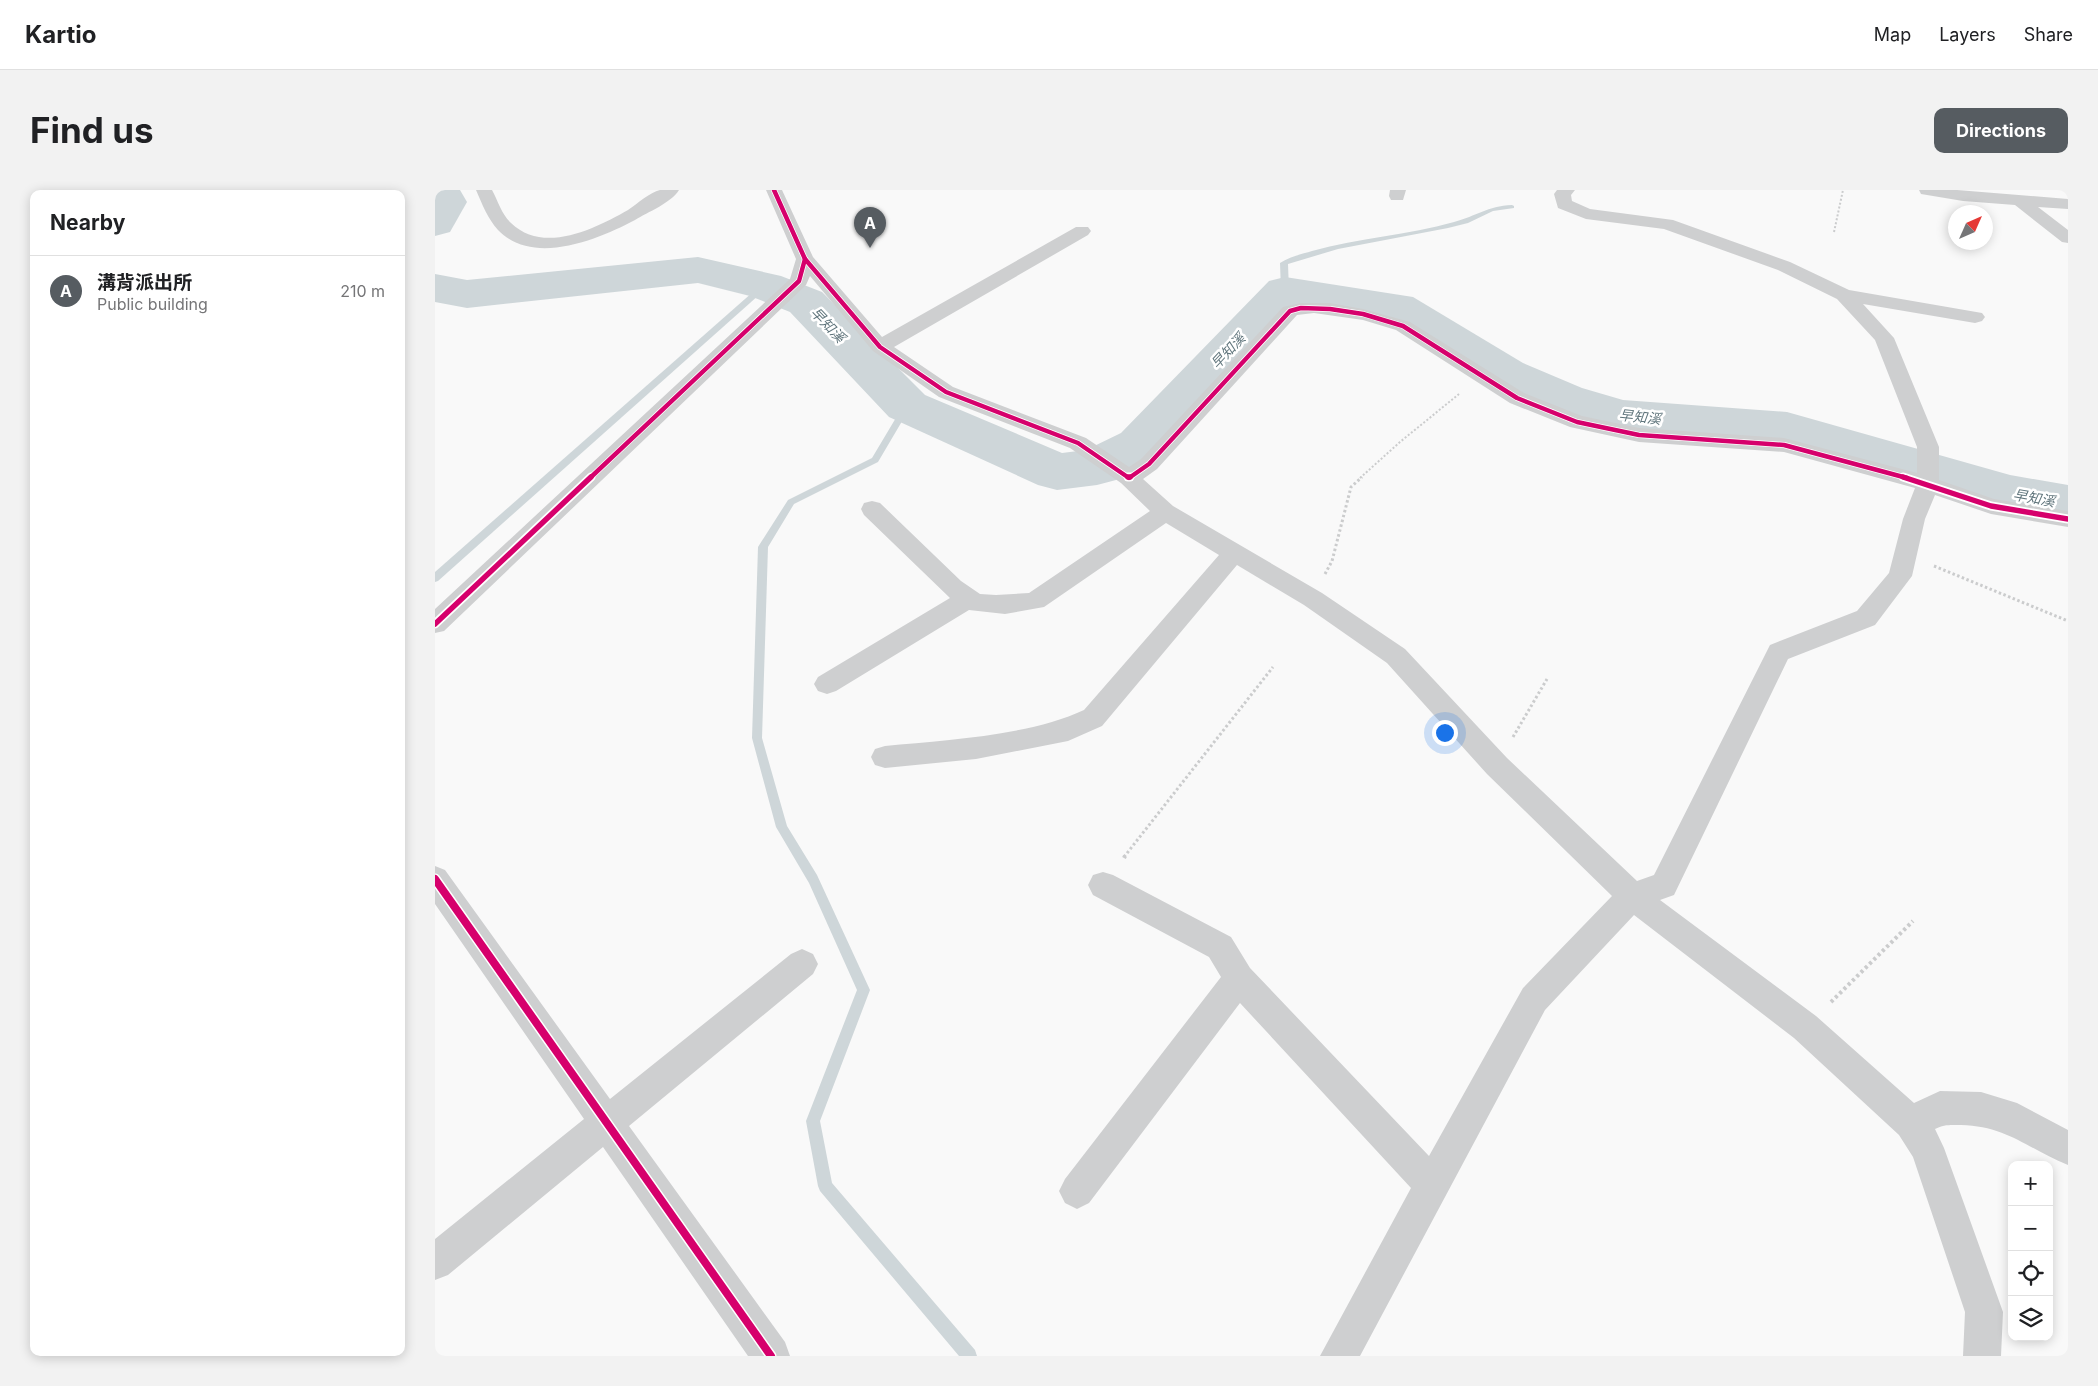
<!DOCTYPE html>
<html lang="en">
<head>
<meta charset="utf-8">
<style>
	:root { --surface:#fff; --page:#f2f2f2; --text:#202124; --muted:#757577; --line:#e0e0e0; --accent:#565c61 }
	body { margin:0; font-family:Inter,"Noto Sans TC",sans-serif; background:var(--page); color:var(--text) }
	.controls { position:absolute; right:15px; bottom:15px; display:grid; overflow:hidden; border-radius:10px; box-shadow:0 2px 12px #0003 }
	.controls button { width:45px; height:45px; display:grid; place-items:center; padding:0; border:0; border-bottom:1px solid var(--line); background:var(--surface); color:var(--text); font:25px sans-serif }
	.compass { position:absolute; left:1513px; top:15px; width:45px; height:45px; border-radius:50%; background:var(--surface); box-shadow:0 2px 12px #0003; rotate:45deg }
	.you { position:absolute; left:1009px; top:542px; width:18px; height:18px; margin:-12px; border:4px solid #fff; border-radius:50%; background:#1a73e8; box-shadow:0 0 0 8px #1a73e833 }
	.badge { display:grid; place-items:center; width:32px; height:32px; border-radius:50%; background:var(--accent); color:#fff; font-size:16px; font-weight:700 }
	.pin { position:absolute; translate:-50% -41px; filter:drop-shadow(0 1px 2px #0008) }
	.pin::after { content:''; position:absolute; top:26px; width:18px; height:15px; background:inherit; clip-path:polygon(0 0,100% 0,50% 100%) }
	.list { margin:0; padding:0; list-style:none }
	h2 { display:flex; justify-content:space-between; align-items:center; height:65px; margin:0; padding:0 20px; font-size:21px }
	h2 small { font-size:16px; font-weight:400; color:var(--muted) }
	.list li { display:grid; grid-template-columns:32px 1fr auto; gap:15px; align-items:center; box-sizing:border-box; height:70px; padding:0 20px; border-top:1px solid var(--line) }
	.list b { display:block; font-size:19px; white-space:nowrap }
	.list p { margin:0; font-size:16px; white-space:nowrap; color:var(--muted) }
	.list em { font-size:16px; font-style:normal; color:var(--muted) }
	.icon { flex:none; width:28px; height:28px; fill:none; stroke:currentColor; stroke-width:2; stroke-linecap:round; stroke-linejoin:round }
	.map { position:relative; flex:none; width:1633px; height:1166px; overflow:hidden; border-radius:10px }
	header { display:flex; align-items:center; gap:30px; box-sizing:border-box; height:70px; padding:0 25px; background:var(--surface); border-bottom:1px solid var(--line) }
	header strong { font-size:24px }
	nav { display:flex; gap:28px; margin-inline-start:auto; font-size:18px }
	.intro { display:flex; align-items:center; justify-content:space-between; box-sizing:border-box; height:120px; padding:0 30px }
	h1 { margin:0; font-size:35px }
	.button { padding:12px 22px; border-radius:10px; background:var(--accent); color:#fff; font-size:18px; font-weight:700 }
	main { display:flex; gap:30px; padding:0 30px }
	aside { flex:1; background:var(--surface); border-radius:10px; box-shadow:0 2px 12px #0003 }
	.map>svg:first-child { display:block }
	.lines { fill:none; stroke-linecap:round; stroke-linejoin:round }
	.stream { fill:#ced6d9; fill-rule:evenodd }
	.river { fill:#ced6d9; fill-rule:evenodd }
	.path-far2 { stroke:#cbcccd; stroke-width:2; stroke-dasharray:2 2; stroke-linecap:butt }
	.path-far1 { stroke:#cbcccd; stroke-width:3; stroke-dasharray:2.5 2.5; stroke-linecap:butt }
	.path { stroke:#cbcccd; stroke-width:4; stroke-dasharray:3 3; stroke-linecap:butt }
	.minor { fill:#cecfd0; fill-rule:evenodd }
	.cycleway-far2-casing { stroke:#fff; stroke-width:6 }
	.cycleway-far1-casing { stroke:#fff; stroke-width:9 }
	.cycleway-casing { stroke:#fff; stroke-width:11 }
	.cycleway-far2 { stroke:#d6006c; stroke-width:4.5 }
	.cycleway-far1 { stroke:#d6006c; stroke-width:5.5 }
	.cycleway { stroke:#d6006c; stroke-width:8 }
	.labels { text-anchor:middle; stroke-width:5; stroke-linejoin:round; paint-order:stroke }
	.far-water-label { font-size:14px; font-style:italic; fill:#60757c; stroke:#fff }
</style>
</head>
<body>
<header>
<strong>Kartio</strong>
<nav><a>Map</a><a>Layers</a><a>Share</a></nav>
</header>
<div class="intro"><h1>Find us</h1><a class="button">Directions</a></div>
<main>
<aside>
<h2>Nearby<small></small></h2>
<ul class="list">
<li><span class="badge">A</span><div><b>溝背派出所</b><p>Public building</p></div><em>210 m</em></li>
</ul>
</aside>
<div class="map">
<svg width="1633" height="1166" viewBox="0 0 1633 1166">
	<rect width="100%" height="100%" fill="#f9f9f9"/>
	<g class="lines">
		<g class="stream">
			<path d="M1077 15 1079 16V18L1058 21 1033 33 1013 38 903 59 853 74 854 101 850 103 846 101 845 73C854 67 867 64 877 61 924 48 973 45 1019 32 1042 26 1052 16 1077 15Z"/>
			<polygon points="327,94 334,96 3,391 0,392 0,382"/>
			<polygon points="472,213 476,216 443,272 359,314 333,357 327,548 352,636 382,685 435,800 385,931 397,993 540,1160 542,1166 524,1166 385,1001 383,996 371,931 422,800 374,693 341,637 317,548 323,357 353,310 437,268 468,216"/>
		</g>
		<g class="river">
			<polygon points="0,0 25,0 32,12 15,42 0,46"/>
			<polygon points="263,67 346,86 387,102 490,205 627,263 651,260 686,243 834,91 850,87 978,107 1088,173 1147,198 1188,210 1352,222 1575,285 1633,295 1633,333 1575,323 1350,256 1186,243 1111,220 1054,195 949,129 861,116 724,267 681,290 662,295 622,300 603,295 454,227 355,122 315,106 263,93 32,118 0,112 0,84 32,90"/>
		</g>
		<g class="path-far2">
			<polyline points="1399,42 1408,0"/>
			<polyline points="925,288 965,252 1024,204"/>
		</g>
		<g class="path-far1">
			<polyline points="1499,376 1633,431"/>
			<polyline points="890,384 897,371 916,297 927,287"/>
			<polyline points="1078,547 1112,489"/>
			<polyline points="689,667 838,477"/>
		</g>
		<g class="path">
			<polyline points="689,668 690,666"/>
			<polyline points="1396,812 1478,731"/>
		</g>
		<g class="minor">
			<path d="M41 0H57C63 11 67 25 76 33 109 65 161 38 193 20 202 14 215 2 225 0 231 0 239 0 244 0 236 13 213 22 200 30 164 49 98 77 63 40 53 29 47 14 41 0Z"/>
			<path d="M331 0H347L378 67 447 147 641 37H653L656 41 653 45 459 157 518 197 651 248 694 277 706 269 848 117 866 113H895L928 119 975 132 1089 203 1147 226 1204 238 1349 248 1482 283V257L1440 150 1402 109 1343 80 1229 39 1151 29 1123 18 1119 4 1122 0H1140L1136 5 1137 11 1155 19 1238 30 1355 72 1414 100 1547 123 1550 127 1547 131 1540 133 1428 114 1459 148 1504 257V290L1559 309 1633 321V337L1556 324 1500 305 1490 329 1477 386 1440 435 1353 469 1239 705 1225 710 1381 826 1479 913 1505 901 1546 902 1582 913 1633 940V975C1593 959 1572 936 1526 935 1516 935 1509 934 1500 939L1509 958 1568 1122 1566 1166H1528L1530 1122 1478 967 1464 945 1359 848 1199 725 1110 820 925 1166H885L976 998 805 813 654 1013 642 1019 630 1013 624 1001 630 989 786 787 774 767 658 705 653 695 658 685 668 682 678 685 796 747 815 778 994 966 1088 798 1177 706 1052 584 952 473 869 415 802 375 667 536 633 551 541 569 450 578 440 575 436 567 440 559 450 556C510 550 594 546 649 520L784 365 731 333 609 417 570 424 534 420 401 501 392 504 383 501 379 494 383 487 515 408 429 325 426 319 429 313 437 311 445 313 526 391 545 404 561 405 594 403 715 321 686 293 635 258 504 207 438 161 375 86 371 95 9 441 0 443V419L355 89 361 69ZM879 123 928 130 961 140 1075 213 1135 237 1204 252 1349 262 1480 298 1468 329 1454 383 1422 421 1335 455 1219 685 1202 691 1072 568 970 459 887 403 738 316 708 289 722 279 862 125Z"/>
			<polygon points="955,0 971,0 968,10 956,10 954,6"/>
			<polygon points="1484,0 1522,0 1633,9 1633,19 1603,17 1633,40 1633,53 1627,52 1580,15 1528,11 1486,4"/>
			<polygon points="0,676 10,680 175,909 356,764 367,759 378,764 383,774 378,784 194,936 350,1152 355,1166 313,1166 168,957 13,1085 0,1090 0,1049 149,929 0,714"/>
		</g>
		<g class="cycleway-far2-casing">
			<g id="cycleway-far2">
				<polyline points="370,69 445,157 511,202 643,253 694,288 714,274 855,121 866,118 895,119 928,124 968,136 1082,208 1142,232 1204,245 1349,255 1472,288"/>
				<polyline points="155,288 364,91 370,69 339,0"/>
			</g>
		</g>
		<g class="cycleway-far1-casing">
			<g id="cycleway-far1">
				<polyline points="693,287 695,287"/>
				<polyline points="1468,287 1556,316 1633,329"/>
				<polyline points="0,434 156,287"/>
			</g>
		</g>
		<g class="cycleway-casing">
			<polyline id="cycleway" points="0,689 336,1166"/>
		</g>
		<use href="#cycleway-far2" class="cycleway-far2"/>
		<use href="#cycleway-far1" class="cycleway-far1"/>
		<use href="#cycleway" class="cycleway"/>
	</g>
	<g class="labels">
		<g class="far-water-label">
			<text transform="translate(393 135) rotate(46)" y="5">早知溪</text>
			<text transform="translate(793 161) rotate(-47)" y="5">早知溪</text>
			<text transform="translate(1205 227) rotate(6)" y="5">早知溪</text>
			<text transform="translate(1599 308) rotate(10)" y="5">早知溪</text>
		</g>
	</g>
</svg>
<div class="controls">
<button>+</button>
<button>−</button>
<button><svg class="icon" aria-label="locate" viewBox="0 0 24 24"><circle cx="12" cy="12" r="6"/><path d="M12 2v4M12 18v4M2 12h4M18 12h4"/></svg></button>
<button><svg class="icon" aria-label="layers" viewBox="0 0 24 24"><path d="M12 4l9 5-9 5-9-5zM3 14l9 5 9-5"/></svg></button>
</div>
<svg class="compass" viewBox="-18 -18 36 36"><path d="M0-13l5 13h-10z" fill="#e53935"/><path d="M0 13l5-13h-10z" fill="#757577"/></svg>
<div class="you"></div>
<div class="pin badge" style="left:435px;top:58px">A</div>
</div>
</main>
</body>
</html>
